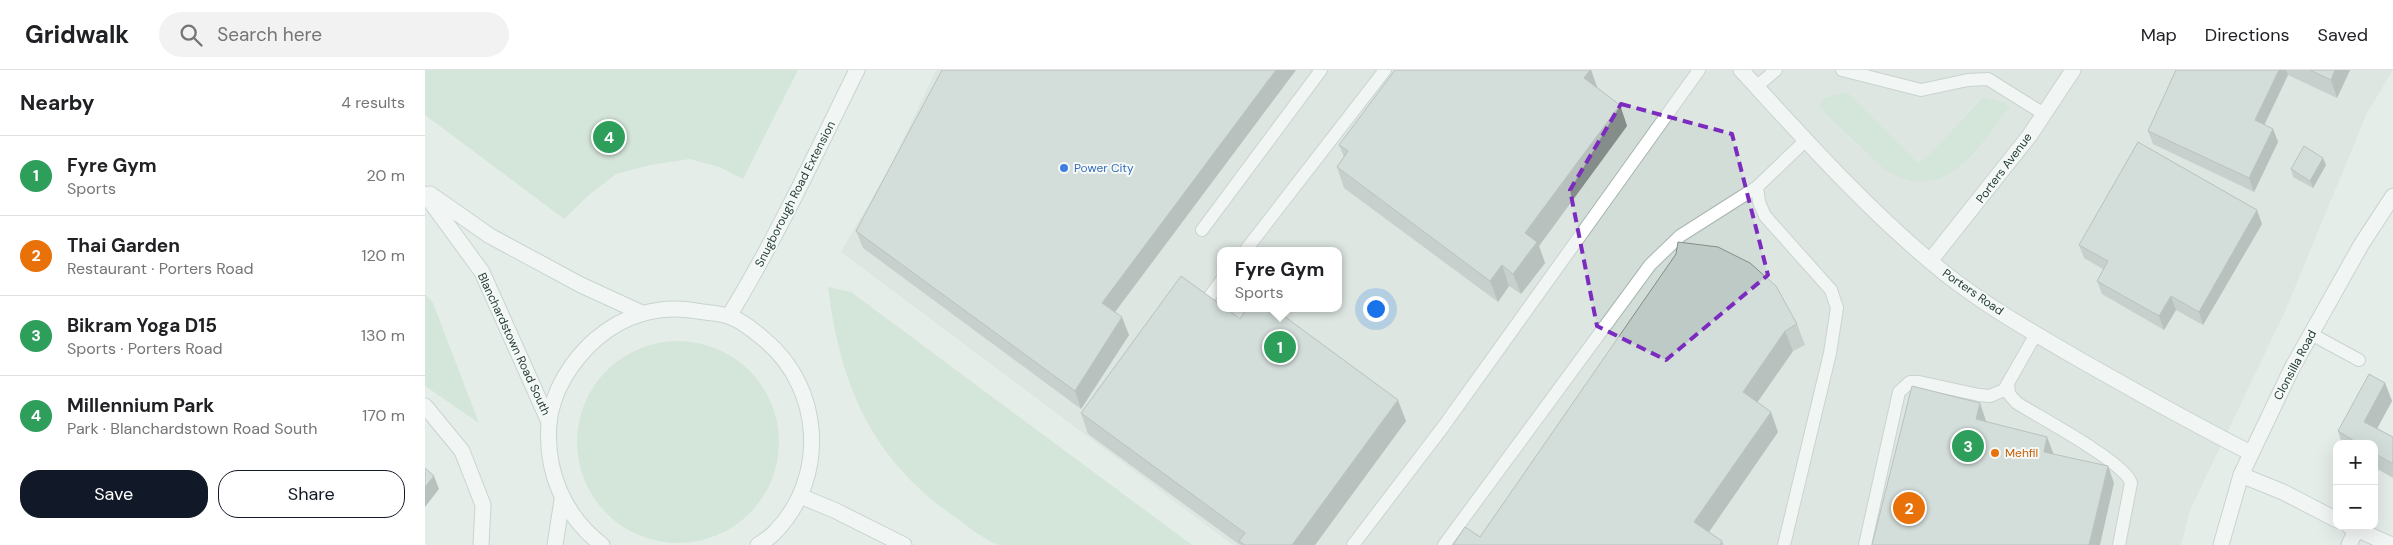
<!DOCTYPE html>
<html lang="en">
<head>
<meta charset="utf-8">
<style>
	:root { --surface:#fff; --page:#f2f2f2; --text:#202124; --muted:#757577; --line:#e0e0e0; --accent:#111827 }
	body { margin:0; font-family:"DM Sans",sans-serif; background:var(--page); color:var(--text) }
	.controls { position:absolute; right:15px; bottom:15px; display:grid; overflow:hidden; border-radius:10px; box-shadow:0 5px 20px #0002 }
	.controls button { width:45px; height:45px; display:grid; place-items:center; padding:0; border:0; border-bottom:1px solid var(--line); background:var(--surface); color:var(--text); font:25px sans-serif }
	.you { position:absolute; left:950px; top:238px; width:18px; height:18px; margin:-12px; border:4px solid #fff; border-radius:50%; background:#1a73e8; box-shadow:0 0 0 8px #1a73e833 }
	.badge { display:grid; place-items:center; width:32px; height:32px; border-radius:50%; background:var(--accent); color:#fff; font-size:16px; font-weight:700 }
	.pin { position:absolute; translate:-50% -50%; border:2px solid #fff; box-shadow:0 1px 5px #0006 }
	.popup { position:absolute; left:792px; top:177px; width:125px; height:65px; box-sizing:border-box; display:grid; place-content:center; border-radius:10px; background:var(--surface); filter:drop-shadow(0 1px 4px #0005); font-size:16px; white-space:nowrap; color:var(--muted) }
	.popup b { font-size:19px; color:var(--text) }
	.popup::after { content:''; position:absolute; left:50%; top:100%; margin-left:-10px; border:10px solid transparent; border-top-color:var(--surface) }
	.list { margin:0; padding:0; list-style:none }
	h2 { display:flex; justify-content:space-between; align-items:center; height:65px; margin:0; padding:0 20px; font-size:21px }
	h2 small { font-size:16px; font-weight:400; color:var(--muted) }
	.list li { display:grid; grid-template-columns:32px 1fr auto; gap:15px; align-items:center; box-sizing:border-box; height:80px; padding:0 20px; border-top:1px solid var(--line) }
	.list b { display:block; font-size:19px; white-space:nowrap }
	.list p { margin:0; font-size:16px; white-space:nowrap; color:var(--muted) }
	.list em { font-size:16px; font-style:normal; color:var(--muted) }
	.actions { display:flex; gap:10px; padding:15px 20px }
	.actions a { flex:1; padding:11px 0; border:1px solid var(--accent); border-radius:20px; text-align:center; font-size:18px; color:var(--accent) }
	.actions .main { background:var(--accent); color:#fff }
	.icon { flex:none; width:28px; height:28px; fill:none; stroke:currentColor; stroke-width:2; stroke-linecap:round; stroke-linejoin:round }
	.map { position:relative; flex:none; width:1968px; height:475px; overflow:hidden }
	header { display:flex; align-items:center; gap:30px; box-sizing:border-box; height:70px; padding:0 25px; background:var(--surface); border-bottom:1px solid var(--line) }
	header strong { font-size:24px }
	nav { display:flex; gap:28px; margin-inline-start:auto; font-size:18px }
	.search { width:350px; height:45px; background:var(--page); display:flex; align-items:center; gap:12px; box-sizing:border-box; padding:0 18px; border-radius:28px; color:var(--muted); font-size:19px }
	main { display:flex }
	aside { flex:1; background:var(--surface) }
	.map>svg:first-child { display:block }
	.built { fill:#d3ddd8; fill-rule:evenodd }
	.green { fill:#bfdcc6 }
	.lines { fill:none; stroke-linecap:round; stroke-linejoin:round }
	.service-casing { stroke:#a8b5b0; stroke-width:14 }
	.minor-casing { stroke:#a8b5b0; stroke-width:17 }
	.tertiary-casing { stroke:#a8b5b0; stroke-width:17 }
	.secondary-casing { stroke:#a4b8b0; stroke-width:17 }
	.service { stroke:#fff; stroke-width:12 }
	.minor { stroke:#fff; stroke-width:15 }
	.tertiary { stroke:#fff; stroke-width:15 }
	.secondary { stroke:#fff; stroke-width:15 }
	.wall { fill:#a3aea9 }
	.shaded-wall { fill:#848d8a }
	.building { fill:#bdcac5; stroke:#848d8a }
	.marked { fill:none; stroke:#7b2cbf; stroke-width:4; stroke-dasharray:10 6; stroke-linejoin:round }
	.shop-dot { fill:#3f7fe0; stroke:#f5f9f7; stroke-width:2 }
	.food-dot { fill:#e8710a; stroke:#f5f9f7; stroke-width:2 }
	.labels { text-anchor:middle; stroke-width:4; stroke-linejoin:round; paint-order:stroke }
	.shop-label { font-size:12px; fill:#366cbe; stroke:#f5f9f7; text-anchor:start }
	.street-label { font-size:12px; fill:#253d36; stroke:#f5f9f7 }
	.food-label { font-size:12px; fill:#c56008; stroke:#f5f9f7; text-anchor:start }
</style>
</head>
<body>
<header>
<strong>Gridwalk</strong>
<div class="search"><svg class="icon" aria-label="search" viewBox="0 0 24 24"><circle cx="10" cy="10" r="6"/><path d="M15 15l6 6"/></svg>Search here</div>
<nav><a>Map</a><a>Directions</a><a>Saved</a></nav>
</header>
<main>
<aside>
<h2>Nearby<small>4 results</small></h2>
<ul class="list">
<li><span class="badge" style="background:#2e9e5b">1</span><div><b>Fyre Gym</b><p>Sports</p></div><em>20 m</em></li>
<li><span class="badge" style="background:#e8710a">2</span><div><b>Thai Garden</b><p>Restaurant · Porters Road</p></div><em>120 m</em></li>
<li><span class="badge" style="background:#2e9e5b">3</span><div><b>Bikram Yoga D15</b><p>Sports · Porters Road</p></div><em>130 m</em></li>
<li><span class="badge" style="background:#2e9e5b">4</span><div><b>Millennium Park</b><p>Park · Blanchardstown Road South</p></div><em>170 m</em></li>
</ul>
<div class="actions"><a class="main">Save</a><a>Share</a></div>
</aside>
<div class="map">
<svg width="1968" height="475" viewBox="0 0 1968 475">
	<rect width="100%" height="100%" fill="#e5ede9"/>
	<path class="built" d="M511 0H1968L1942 43 1861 239 1765 440 1756 475H808L416 182 466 95ZM796 181H914V238H796Z"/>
	<g class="green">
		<polygon points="0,0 373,0 318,109 294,97 265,89 225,95 191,104 164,125 139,149 0,45"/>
		<path d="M1422 22 1493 93 1501 88 1559 27 1580 33 1584 37C1552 80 1517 139 1458 98L1394 37 1399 28Z"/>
		<path d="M403 217 426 222 767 475C721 475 674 475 628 475 611 475 590 475 575 475 563 472 543 457 533 449 448 392 415 316 403 217Z"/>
		<polygon points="0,224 8,233 54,353 0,316"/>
		<circle cx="253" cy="372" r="101"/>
	</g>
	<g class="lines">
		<g class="service-casing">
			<g id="service">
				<polyline points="1417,0 1496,20 1543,10 1563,9 1619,44"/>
				<polyline points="1331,17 1351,0"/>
				<polyline points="1332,117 1334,132 1340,146 1406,220 1412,238 1405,283 1359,475"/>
				<polyline points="777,160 896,0"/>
				<polyline points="820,181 960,0"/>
				<polyline points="783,229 796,211"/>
				<polyline points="1886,264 1934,290"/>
				<path d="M1583 313 1584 324 1592 333C1614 347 1701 393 1706 413L1694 475"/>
				<polyline points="928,475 1018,357 1274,0"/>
				<polyline points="1019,475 1225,195 1255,166 1332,117 1380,71"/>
				<polyline points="1440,475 1474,322 1485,312 1494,312 1554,325 1565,326 1579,320 1611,264"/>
			</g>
		</g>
		<g class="minor-casing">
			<g id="minor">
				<path d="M1316 0C1377 66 1436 133 1505 191 1549 229 1600 258 1650 287 1708 320 1766 353 1826 383"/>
				<polyline points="1505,191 1605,65 1648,0"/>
				<polyline points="0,336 37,381 58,435 56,475"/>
				<polyline points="1816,405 1858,422 1912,450"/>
				<polyline points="1924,456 1967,475"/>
				<polyline points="1924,475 1931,460"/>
			</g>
		</g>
		<g class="tertiary-casing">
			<g id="tertiary">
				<polyline points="130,475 137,430"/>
				<polyline points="1796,475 1816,405 1867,298 1936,175 1968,126"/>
			</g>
		</g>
		<g class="secondary-casing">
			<g id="secondary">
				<polyline points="0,124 57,202 124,352"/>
				<polyline points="5,124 65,166 156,215 217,243"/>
				<path d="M304 246C352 167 391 83 432 0"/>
				<polyline points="375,426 409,440 479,475"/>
				<path d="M177 475C139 446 120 401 124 353 127 321 147 290 171 269 199 245 235 234 272 241 283 243 296 243 306 247 319 252 329 261 340 270 397 318 403 406 351 461 346 467 339 471 333 475"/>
			</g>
		</g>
		<use href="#service" class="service"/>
		<use href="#minor" class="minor"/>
		<use href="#tertiary" class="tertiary"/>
		<use href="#secondary" class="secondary"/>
	</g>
	<g class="wall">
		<polygon points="871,0 690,242 704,265 656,339 438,178 431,161"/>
		<polygon points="1166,0 1173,19 1195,35 1202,56 1114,176 1120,193 1096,224 1084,216 1073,232 919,118 912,97 919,87 914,75"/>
		<polygon points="1751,0 1925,0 1912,28 1863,5 1839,55 1848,59 1853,72 1829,122 1728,74 1723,61"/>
		<polygon points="1901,95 1888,118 1868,107 1866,99"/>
		<polygon points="1837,154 1778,255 1751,240 1739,260 1677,224 1672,211 1678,199 1659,188 1654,175"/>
		<polygon points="1251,184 1372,254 1380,275 1368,281 1332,332 1353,362 1284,462 1297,471 1299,475 1028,475 1055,467"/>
		<polygon points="815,249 981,351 890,475 815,475 663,364 656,343"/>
		<polygon points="1960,313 1967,331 1952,358 1968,367 1968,408 1949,397 1949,374 1917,374 1913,361"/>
	</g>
	<g class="shaded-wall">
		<polygon points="851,0 871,0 684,250 677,233"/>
		<polygon points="1165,0 1166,0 1173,20 1159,8"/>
		<polygon points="1854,0 1861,0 1863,5 1835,64 1830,50"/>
		<polygon points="1910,0 1925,0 1912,28 1906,10"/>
		<polygon points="1195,35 1202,56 1114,176 1120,193 1096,224 1088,204 1100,163"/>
		<polygon points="1848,59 1853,72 1829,122 1824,108"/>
		<polygon points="1898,88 1901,95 1888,118 1885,111"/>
		<polygon points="1832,140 1837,154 1778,255 1774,242"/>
		<polygon points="1077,195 1084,216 1073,232 1065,211"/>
		<polygon points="1746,226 1751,240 1739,260 1734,246"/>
		<polygon points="697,247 704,265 656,339 650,321"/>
		<polygon points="1360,261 1368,281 1325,343 1318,322"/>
		<polygon points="1960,313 1967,331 1946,370 1939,352"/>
		<polygon points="973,330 981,351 890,475 867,475"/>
		<polygon points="1555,333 1561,351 1557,367 1551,349"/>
		<polygon points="1346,342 1353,362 1277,472 1269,452"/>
		<polygon points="1622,367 1629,385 1619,382"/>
		<polygon points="1683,396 1689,413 1675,475 1664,475"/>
		<polygon points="9,406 14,419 0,437 0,417"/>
	</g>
	<g class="building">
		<polygon points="517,0 851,0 677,233 697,247 650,321 431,161"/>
		<polygon points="970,0 1165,0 1159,8 1195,35 1100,163 1112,172 1088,204 1077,195 1065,211 912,97 923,81 914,75"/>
		<polygon points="1751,0 1854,0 1830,50 1848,59 1824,108 1723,61"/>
		<polygon points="1885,0 1910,0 1906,10"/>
		<polygon points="1713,72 1832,140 1774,242 1746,226 1734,246 1672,211 1683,191 1654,175"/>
		<polygon points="1879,76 1898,88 1885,111 1866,99"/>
		<polygon points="1253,172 1293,177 1325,193 1351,216 1372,254 1360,261 1318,322 1346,342 1269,452 1297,471 1295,475 1028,475 1040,457 1055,467 1251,184"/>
		<polygon points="756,206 796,235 796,238 801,238 815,249 822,238 848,238 973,330 867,475 820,475 814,471 820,463 656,343"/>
		<polygon points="1944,304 1960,313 1939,352 1968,367 1968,394 1949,383 1949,374 1934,374 1913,361"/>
		<polygon points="1487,316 1555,333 1551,349 1622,367 1619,382 1683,396 1664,475 1447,475"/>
		<polygon points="0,398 9,406 0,417"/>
	</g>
	<path d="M0 0H1968V475H0ZM1196 34 1307 64 1343 205 1241 290 1172 256 1145 120Z" fill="#e5ede9" fill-opacity=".55" fill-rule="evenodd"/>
	<path class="marked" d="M1196 34 1307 64 1343 205 1241 290 1172 256 1145 120Z"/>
	<circle class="shop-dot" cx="639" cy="98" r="5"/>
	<circle class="food-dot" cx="1570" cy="383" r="5"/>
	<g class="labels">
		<g class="shop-label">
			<text x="649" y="102">Power City</text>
		</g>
		<g class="street-label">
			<text transform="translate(1579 98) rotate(-53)" y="4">Porters Avenue</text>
			<text transform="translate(370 124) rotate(-63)" y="4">Snugborough Road Extension</text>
			<text transform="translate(1548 222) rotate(35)" y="4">Porters Road</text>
			<text transform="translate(89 274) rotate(65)" y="4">Blanchardstown Road South</text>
			<text transform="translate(1870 295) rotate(-62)" y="4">Clonsilla Road</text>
		</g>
		<g class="food-label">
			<text x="1580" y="387">Mehfil</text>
		</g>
	</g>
</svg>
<div class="controls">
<button>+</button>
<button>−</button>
</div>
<div class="you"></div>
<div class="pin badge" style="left:855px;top:277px;background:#2e9e5b">1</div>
<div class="popup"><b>Fyre Gym</b>Sports</div>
<div class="pin badge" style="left:1484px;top:438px;background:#e8710a">2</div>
<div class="pin badge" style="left:1543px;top:376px;background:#2e9e5b">3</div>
<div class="pin badge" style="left:184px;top:67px;background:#2e9e5b">4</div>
</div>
</main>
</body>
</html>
